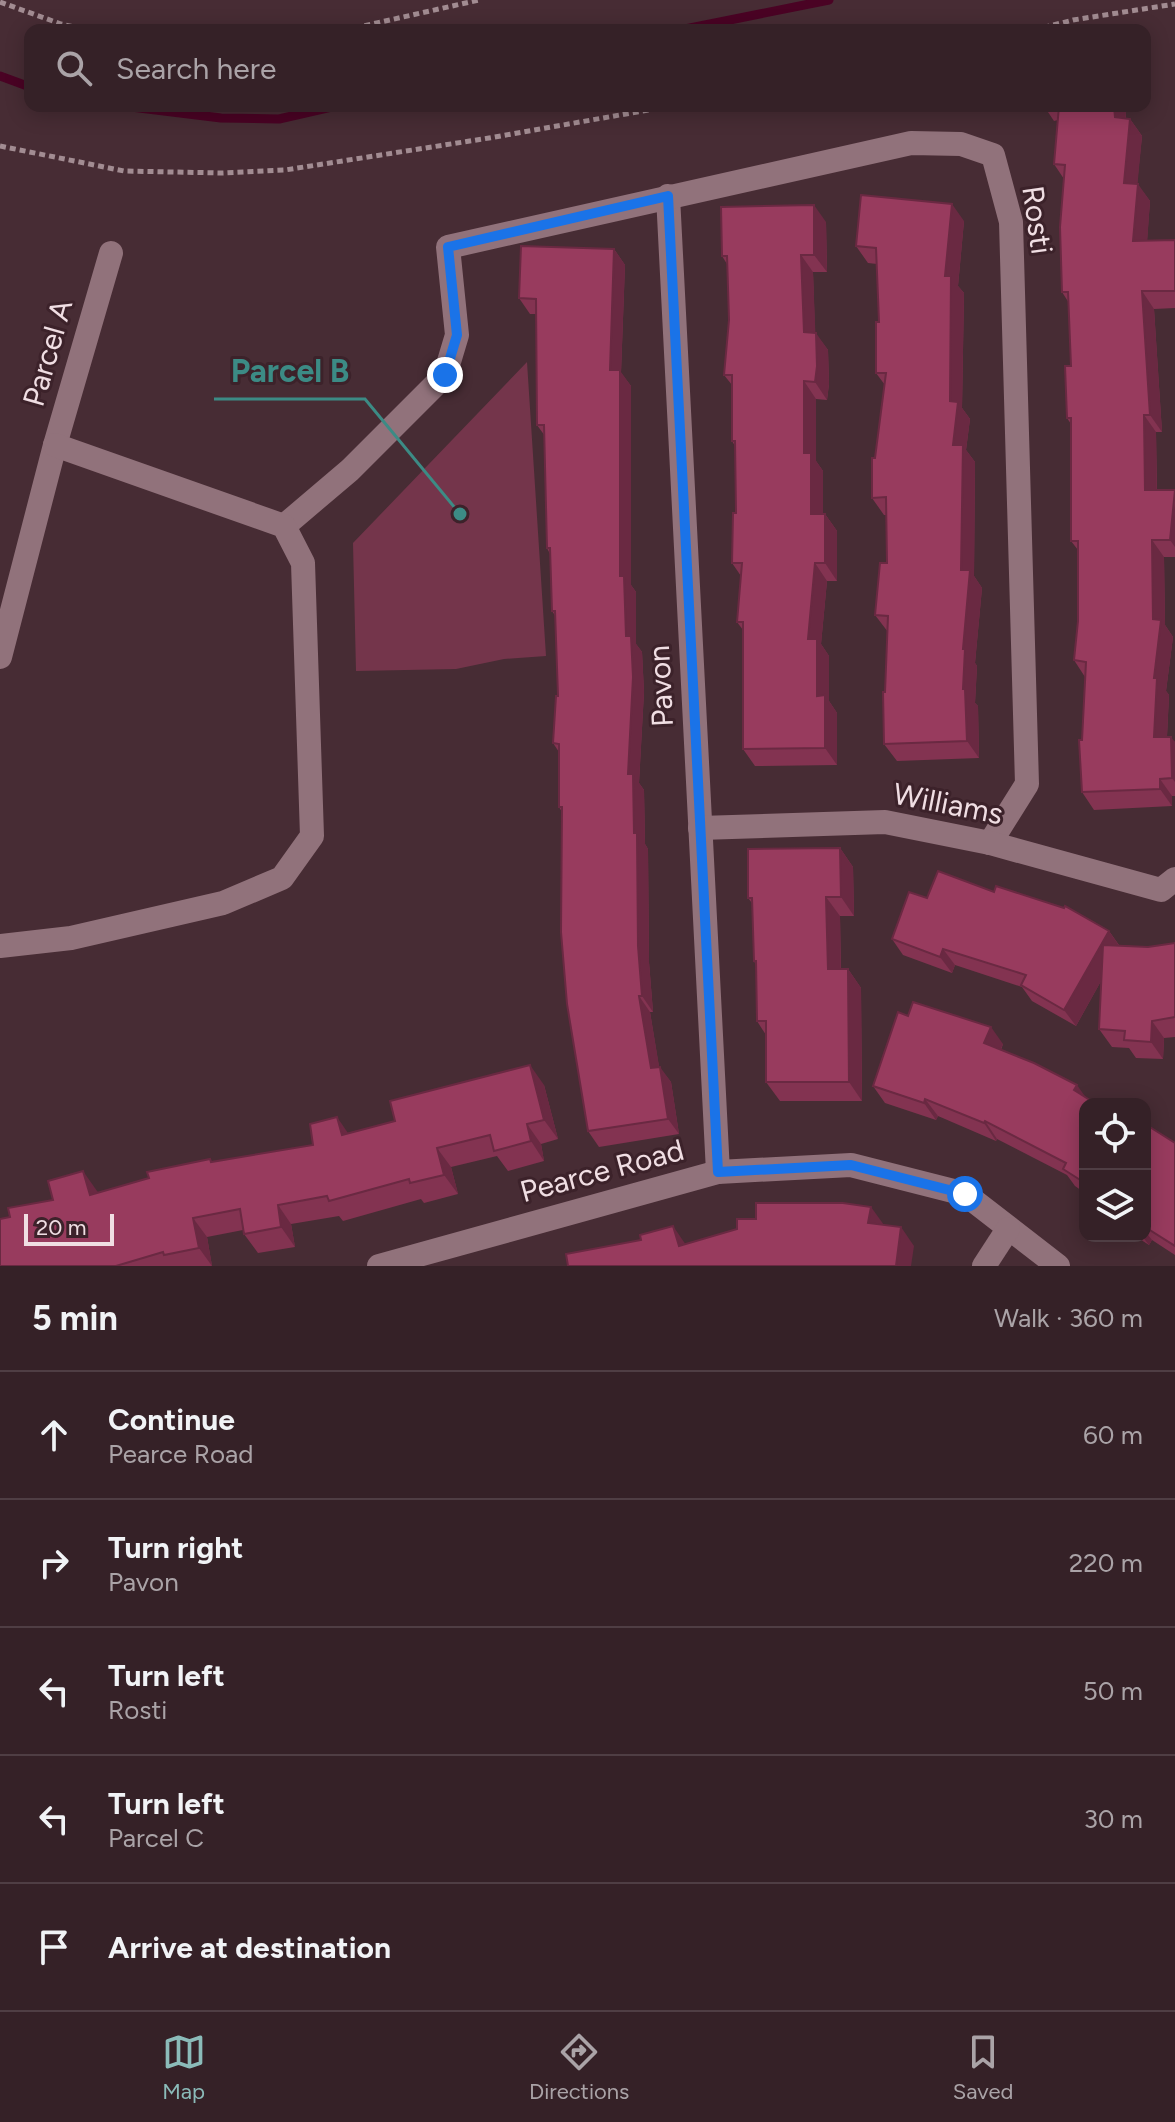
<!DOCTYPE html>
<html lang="en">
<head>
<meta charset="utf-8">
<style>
	:root { --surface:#352127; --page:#3d292f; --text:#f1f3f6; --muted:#aaa3a7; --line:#4f3e44; --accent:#8bbbb9 }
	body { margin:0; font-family:Figtree,sans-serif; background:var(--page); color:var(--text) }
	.controls { position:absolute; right:24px; bottom:24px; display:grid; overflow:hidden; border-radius:16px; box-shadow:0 4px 20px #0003 }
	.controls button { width:72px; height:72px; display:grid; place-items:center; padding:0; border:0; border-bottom:2px solid var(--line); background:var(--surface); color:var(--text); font:40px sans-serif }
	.scale { position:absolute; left:24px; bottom:20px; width:90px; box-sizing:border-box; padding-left:8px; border:4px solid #f0dee3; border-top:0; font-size:22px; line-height:28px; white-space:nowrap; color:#f0dee3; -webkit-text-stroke:6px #3c222a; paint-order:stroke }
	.stop { position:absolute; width:24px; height:24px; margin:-18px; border:6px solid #1a73e8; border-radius:50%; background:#fff }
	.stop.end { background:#1a73e8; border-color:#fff; box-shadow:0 2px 8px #0008 }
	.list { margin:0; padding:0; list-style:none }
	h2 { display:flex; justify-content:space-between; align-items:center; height:104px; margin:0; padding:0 32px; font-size:34px }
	h2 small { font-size:26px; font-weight:400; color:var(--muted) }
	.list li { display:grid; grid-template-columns:52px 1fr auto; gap:24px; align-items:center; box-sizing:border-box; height:128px; padding:0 32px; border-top:2px solid var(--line) }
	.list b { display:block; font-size:30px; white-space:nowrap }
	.list p { margin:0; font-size:26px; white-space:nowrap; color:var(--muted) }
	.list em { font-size:26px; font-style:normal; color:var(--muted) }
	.icon { flex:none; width:44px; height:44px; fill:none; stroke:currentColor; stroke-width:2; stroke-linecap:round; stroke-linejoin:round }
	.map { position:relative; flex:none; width:1175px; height:1266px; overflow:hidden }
	.search { position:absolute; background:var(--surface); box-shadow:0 4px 20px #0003; left:24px; right:24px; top:24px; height:88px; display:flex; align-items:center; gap:20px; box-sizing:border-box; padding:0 28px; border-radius:16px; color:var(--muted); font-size:30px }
	.sheet { height:744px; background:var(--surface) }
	nav { display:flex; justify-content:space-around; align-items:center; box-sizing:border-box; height:112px; border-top:2px solid var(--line); background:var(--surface); font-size:22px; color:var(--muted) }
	nav a { display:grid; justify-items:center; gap:4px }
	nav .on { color:var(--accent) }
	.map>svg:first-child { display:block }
	.green { fill:#74354b }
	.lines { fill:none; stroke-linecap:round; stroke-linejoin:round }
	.stream { stroke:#4a0324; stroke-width:9 }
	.path { stroke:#a28c92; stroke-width:5; stroke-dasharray:6 4; stroke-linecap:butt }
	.street { stroke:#91727b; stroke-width:24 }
	.wall { fill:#833351 }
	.shaded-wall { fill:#6a2942 }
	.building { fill:#983b5e; stroke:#6a2942; stroke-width:2 }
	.route { stroke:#1a73e8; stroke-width:10 }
	.labels { text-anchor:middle; stroke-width:6; stroke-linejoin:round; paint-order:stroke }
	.street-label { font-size:30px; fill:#f0dee3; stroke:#3c222a }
	.leader { fill:none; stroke:#3c8b85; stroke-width:3 }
	.callout-dot { fill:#3c8b85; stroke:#3c222a; stroke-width:3 }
	.callout-label { font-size:32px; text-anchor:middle; font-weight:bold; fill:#3c8b85; stroke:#3c222a; stroke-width:6; stroke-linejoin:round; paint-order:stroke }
</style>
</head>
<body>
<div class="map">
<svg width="1175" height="1266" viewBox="0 0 1175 1266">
	<rect width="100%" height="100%" fill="#472c34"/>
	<polygon class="green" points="527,362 546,656 504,659 456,669 356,671 353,543"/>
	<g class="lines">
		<g class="stream">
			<polyline points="680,30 829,0"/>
			<polyline points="0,76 30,87"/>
			<polyline points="123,106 221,118 279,119 336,106"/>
		</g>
		<g class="path">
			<polyline points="0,2 61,24 88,30"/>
			<polyline points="345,30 479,0"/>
			<polyline points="1034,30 1073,20 1175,4"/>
			<polyline points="0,146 124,171 223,173 285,170 489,138 671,106"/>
		</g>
		<g class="street">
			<polyline points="668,196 718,1172"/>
			<polyline points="284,526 350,470 445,375 457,335 448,247 911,143 961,144 993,155 1011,222 1027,784 990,843"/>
			<polyline points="0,657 55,445 111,253"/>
			<polyline points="700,828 885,822 990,843 1161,890 1175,879"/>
			<polyline points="0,946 71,938 223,903 282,878 312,836 303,563 284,526 55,445"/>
			<polyline points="379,1266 718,1172 851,1165 965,1194 1058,1266"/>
			<polyline points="984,1266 1008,1229"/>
		</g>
	</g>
	<g class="wall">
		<polygon points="1044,106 1125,106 1126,118 1130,119 1142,136 1137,184 1150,201 1147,241 1175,240 1175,308 1154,309 1162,432 1156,432 1157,490 1175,490 1175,557 1164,557 1165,625 1173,637 1166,691 1169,695 1167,737 1175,742 1175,796 1172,796 1172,806 1094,810 1082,792 1082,740 1085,677 1074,660 1078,621 1078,550 1071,541 1071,424 1067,418 1071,366 1069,303 1062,292 1064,179 1054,164 1058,120 1054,121"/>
		<polygon points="964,221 958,286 964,293 962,408 970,419 966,450 975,462 974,576 982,588 975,663 977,666 975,703 978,706 979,758 897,761 884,744 885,692 888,632 875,615 887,563 886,515 884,515 872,498 875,458 885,385 876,373 879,322 877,264 868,263 856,246"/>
		<polygon points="826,222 827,272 813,272 815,333 828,350 829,384 827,400 816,399 816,461 823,471 823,514 825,514 837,531 837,581 827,581 821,644 829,656 829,701 837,713 837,765 755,766 743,749 743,630 737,622 741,576 732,563 736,513 735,446 732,441 732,385 724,375 729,320 727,264 722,256"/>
		<polygon points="614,249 625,265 621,373 631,386 631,585 636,592 636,644 642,652 644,692 639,783 644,790 645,844 648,849 649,962 653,1012 650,1012 659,1067 671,1082 679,1134 599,1147 588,1131 562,812 559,807 559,752 553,743 558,696 556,617 552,611 550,554 547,548 545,436 537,425 536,314 530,314 519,298"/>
		<polygon points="840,848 853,867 854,916 840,916 841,969 848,969 861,988 862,1101 780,1101 766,1082 766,1035 757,1021 756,965 754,961 752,903 748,898"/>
		<polygon points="994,892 1109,931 1119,945 1148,947 1175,943 1175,1037 1164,1038 1163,1059 1136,1058 1129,1048 1112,1047 1099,1029 1101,981 1076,1026 1032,1001 1022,987 955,965 952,973 903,955 892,939 927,898"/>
		<polygon points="1003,1044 1001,1050 1085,1104 1085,1193 1075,1186 1067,1175 997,1139 996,1141 938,1116 936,1120 885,1103 873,1086"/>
		<polygon points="544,1085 558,1139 541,1144 544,1161 508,1171 497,1156 451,1167 458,1194 424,1203 421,1199 343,1221 339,1216 291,1224 295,1247 258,1253 244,1234 243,1230 207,1237 212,1266 0,1266 10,1217 53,1200 97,1191 98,1193 210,1159 212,1162 313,1145 348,1133"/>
		<polygon points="1145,1124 1175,1143 1175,1255 1152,1240 1149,1245 1135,1236 1145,1236"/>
	</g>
	<g class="shaded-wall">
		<polygon points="1114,106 1125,106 1127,135 1115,117"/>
		<polygon points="1130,119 1142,136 1136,200 1124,183"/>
		<polygon points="1138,184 1150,201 1146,258 1133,241"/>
		<polygon points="952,204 964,221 958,286 964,293 962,408 970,419 966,450 975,462 974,576 982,588 975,663 977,666 975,703 978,706 979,758 967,741 963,689 963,649 945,276"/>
		<polygon points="814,205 826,222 827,272 814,255"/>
		<polygon points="614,249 625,265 621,372 631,386 631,585 636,592 636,644 642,652 644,692 639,783 644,790 645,844 648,849 649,962 653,1012 642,996 638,946 634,833 628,774 626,636 620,576 610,370"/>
		<polygon points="801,255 813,272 816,349 804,332"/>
		<polygon points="1142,291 1154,309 1162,432 1150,415"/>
		<polygon points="816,333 828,350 829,384 827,400 815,382"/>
		<polygon points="804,381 816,399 816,461 823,471 823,531 811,514 804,453"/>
		<polygon points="1144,415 1156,432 1157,508 1145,490"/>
		<polygon points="1175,501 1175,547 1170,540"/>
		<polygon points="825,514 837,531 837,581 825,563"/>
		<polygon points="1152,540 1164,557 1165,625 1173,637 1166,691 1169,695 1166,755 1154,737"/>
		<polygon points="815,563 827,581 821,644 829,656 829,701 837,713 837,765 825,748 808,639"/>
		<polygon points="1171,737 1175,742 1175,782 1172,778"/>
		<polygon points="1160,779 1172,796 1172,806 1160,789"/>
		<polygon points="840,848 853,867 854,916 841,897"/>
		<polygon points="826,897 840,916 841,988 828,969"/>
		<polygon points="1109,931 1120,947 1076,1026 1064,1010"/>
		<polygon points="943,949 955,965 952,973 940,957"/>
		<polygon points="848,969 861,988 862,1101 849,1082"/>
		<polygon points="639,996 650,1012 662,1084 651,1068"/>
		<polygon points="1152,1021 1164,1038 1163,1059 1151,1042"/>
		<polygon points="991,1027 1003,1044 996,1060 984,1043"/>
		<polygon points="530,1065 544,1085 558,1139 544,1120"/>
		<polygon points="660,1067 671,1082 679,1134 668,1119"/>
		<polygon points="1077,1085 1089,1102 1074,1090"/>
		<polygon points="925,1099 938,1116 936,1120 924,1103"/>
		<polygon points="337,1117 350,1136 342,1135"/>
		<polygon points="985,1121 997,1139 996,1141 984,1123"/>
		<polygon points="527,1124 541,1144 544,1161 531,1141"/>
		<polygon points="437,1148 451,1167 458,1194 444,1175"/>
		<polygon points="83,1171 97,1191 104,1215 90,1195"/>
		<polygon points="278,1205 291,1224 295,1247 281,1227"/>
		<polygon points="871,1207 884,1225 868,1223"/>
		<polygon points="193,1218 207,1237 212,1266 199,1248"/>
		<polygon points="673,1226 686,1245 679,1246"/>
		<polygon points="901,1227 914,1246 911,1266 896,1266"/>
		<polygon points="1145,1231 1152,1240 1149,1245 1142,1236 1145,1236"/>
	</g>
	<g class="building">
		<polygon points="1059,106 1114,106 1115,117 1130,119 1124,183 1138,184 1133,241 1175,240 1175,291 1142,291 1150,415 1144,415 1145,490 1175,490 1170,540 1152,540 1153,619 1161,620 1154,678 1157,678 1154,737 1171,737 1172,778 1160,779 1160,789 1082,792 1079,740 1082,740 1086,662 1074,660 1078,621 1078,541 1071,541 1071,418 1067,418 1065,366 1071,366 1068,292 1062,292 1060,227 1065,165 1054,164"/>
		<polygon points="861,195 952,204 945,276 951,276 950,401 958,402 953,445 963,445 961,570 970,570 963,649 965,649 963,689 965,689 967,741 884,744 883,692 885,692 888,616 875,615 880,563 887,563 886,497 872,498 872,458 875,458 886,373 876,373 876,322 879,322 876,248 856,246"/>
		<polygon points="814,205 814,255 801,255 804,332 816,333 817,366 815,382 804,381 804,453 811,453 811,514 825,514 825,563 815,563 808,639 817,639 817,696 825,695 825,748 743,749 743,622 737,622 742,563 732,563 733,513 736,513 735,441 732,441 732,375 724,375 729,320 727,256 722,256 721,207"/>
		<polygon points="521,246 614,249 610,370 620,370 620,576 624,576 626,636 631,636 633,677 628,774 633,774 634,833 637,833 638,946 642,996 639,996 651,1068 660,1067 668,1119 588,1131 567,1004 561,932 562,807 559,807 559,744 553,743 556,696 558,696 555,611 552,611 550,548 547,548 544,425 537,425 536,299 519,298"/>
		<polygon points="840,848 841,897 826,897 828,969 848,969 849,1082 766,1082 766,1021 757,1021 756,961 754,961 752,898 748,898 748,849"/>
		<polygon points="938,871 994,892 996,886 1064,908 1065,906 1109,931 1064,1010 1021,985 1026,975 943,949 940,957 892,939 909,892 927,898"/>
		<polygon points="1175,943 1175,1017 1152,1021 1151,1042 1124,1040 1125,1031 1099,1029 1103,945 1148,947"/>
		<polygon points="913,1002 991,1027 984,1043 1034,1063 1077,1085 1074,1090 1096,1104 1085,1104 1085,1183 1063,1169 1066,1163 985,1121 984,1123 925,1099 924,1103 873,1086 898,1012 908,1016"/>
		<polygon points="530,1065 544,1120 527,1124 531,1141 494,1151 490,1135 437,1148 444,1175 410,1183 409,1179 329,1201 327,1196 278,1205 281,1227 244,1234 240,1209 193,1218 199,1248 164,1255 163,1252 116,1266 0,1266 0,1219 10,1217 8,1208 53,1200 48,1181 83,1171 90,1195 149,1178 147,1172 210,1159 211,1162 313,1145 310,1124 337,1117 342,1135 395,1121 390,1101"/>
		<polygon points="1145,1124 1175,1143 1175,1246 1145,1227"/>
		<polygon points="756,1203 843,1203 871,1207 868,1223 901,1227 896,1266 568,1266 566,1254 641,1240 640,1235 673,1226 679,1246 737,1229 737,1219 756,1219"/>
	</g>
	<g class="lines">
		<polyline class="route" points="445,375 457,335 448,247 668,196 718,1172 851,1165 965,1194"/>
	</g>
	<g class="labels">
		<g class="street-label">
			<text transform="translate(1037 220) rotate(82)" y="10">Rosti</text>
			<text transform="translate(48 353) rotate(-74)" y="10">Parcel A</text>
			<text transform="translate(661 686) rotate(-93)" y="10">Pavon</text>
			<text transform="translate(948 804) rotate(11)" y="10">Williams</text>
			<text transform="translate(602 1171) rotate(-15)" y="10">Pearce Road</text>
		</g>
	</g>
	<path class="leader" d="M460 514L365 399H214"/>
	<circle class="callout-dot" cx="460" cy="514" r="8"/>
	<g class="callout-label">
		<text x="290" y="382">Parcel B</text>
	</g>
</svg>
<div class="controls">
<button><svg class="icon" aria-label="locate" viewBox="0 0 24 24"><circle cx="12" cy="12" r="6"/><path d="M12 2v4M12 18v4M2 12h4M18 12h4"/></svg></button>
<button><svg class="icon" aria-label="layers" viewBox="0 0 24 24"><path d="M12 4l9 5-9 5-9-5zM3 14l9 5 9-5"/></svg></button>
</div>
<div class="scale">20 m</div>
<div class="stop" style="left:965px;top:1194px"></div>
<div class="stop end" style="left:445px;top:375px"></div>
<div class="search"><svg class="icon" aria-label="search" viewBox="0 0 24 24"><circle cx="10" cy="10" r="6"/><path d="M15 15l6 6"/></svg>Search here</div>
</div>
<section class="sheet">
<h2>5 min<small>Walk · 360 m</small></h2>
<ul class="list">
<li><svg class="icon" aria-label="ahead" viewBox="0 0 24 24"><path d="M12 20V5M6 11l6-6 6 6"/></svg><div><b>Continue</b><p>Pearce Road</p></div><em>60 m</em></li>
<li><svg class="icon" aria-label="right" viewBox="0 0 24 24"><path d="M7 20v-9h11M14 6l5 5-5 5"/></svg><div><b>Turn right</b><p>Pavon</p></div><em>220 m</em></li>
<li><svg class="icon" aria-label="left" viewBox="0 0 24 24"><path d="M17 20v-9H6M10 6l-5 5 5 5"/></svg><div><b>Turn left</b><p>Rosti</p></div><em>50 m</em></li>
<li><svg class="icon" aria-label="left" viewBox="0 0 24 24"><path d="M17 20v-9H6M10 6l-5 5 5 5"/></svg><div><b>Turn left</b><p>Parcel C</p></div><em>30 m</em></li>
<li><svg class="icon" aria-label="arrive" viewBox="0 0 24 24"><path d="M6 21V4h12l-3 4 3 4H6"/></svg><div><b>Arrive at destination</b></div></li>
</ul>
</section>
<nav>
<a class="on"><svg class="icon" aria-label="map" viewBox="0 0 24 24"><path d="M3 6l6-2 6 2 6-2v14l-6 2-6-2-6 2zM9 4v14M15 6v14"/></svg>Map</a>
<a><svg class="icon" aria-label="directions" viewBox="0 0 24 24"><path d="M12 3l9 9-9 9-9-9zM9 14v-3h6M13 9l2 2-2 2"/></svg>Directions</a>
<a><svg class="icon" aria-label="saved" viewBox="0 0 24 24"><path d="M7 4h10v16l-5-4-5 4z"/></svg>Saved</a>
</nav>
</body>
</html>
